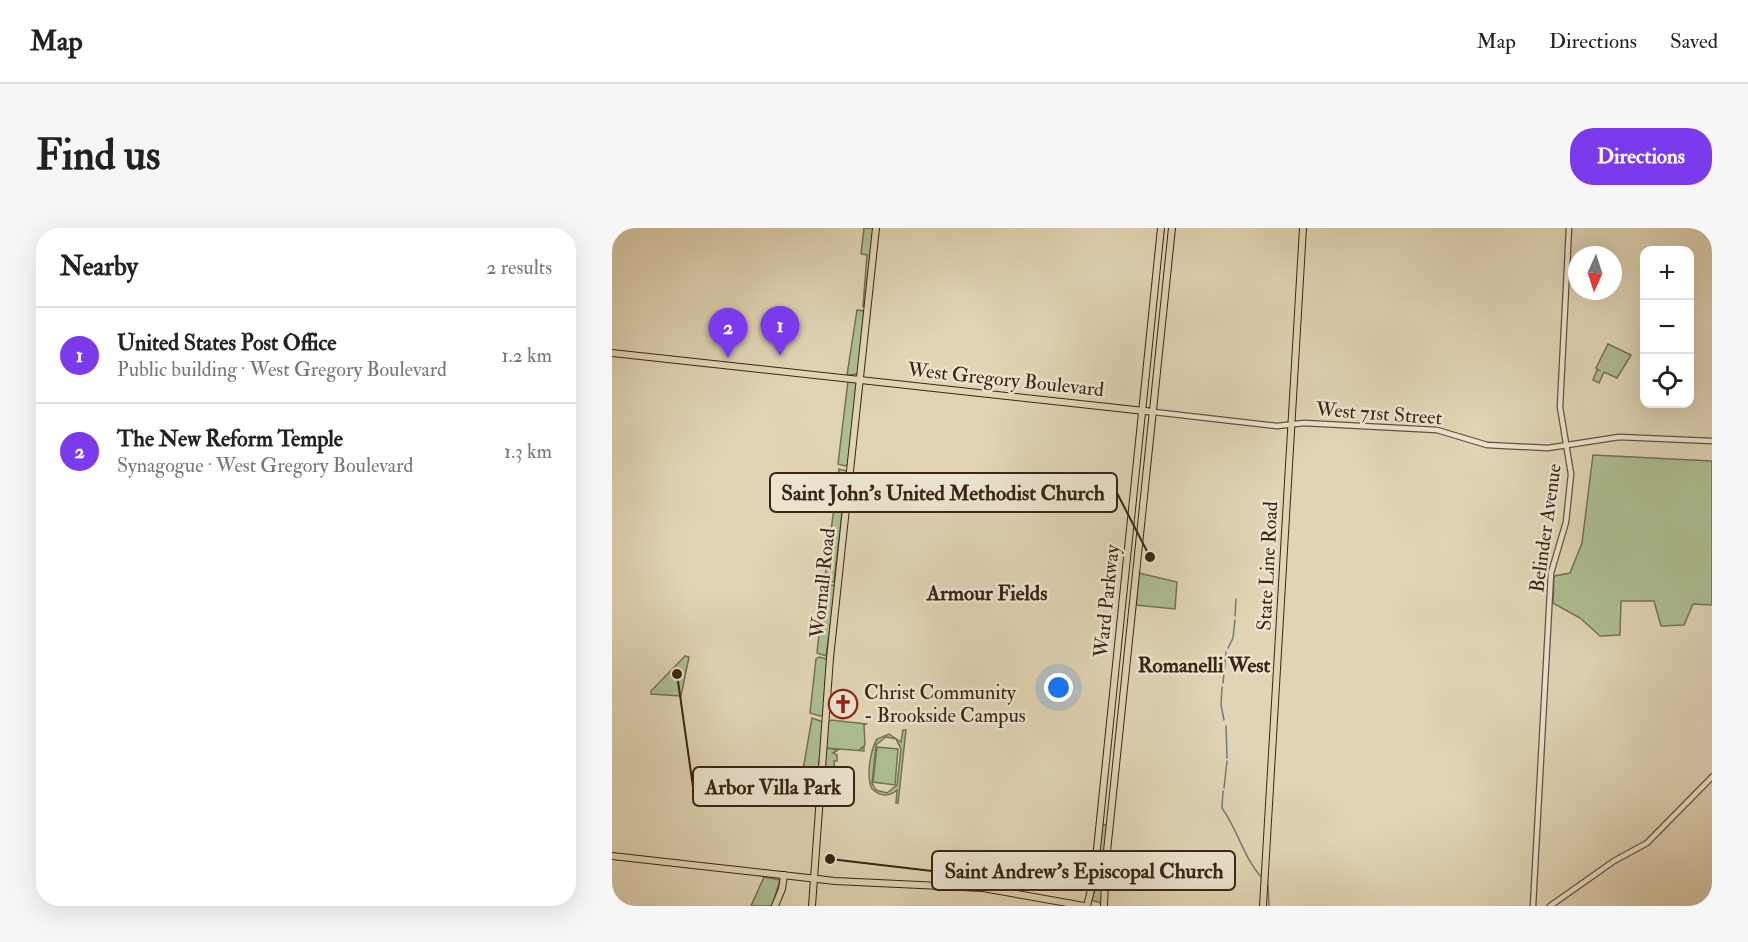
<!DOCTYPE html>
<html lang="en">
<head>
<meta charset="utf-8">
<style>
	:root { --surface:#fff; --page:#f6f6f6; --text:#222; --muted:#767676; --line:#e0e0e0; --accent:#7c3aed }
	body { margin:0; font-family:"IM FELL Double Pica",serif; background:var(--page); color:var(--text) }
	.controls { position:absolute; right:18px; top:18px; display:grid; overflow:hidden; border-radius:12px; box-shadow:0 6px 24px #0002 }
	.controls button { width:54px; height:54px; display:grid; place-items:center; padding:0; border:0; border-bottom:2px solid var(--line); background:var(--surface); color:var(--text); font:30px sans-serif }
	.compass { position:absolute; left:956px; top:18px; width:54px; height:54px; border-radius:50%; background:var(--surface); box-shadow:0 6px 24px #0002; rotate:183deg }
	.you { position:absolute; left:447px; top:460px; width:21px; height:21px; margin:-15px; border:4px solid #fff; border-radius:50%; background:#1a73e8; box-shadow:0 0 0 9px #1a73e833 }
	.badge { display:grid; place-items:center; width:39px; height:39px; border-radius:50%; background:var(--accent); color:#fff; font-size:20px; font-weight:700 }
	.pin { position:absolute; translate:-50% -50px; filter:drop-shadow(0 2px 3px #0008) }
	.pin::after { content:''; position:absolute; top:32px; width:21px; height:18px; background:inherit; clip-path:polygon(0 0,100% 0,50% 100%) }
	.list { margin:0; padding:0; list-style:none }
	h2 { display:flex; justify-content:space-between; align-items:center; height:78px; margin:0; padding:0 24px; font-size:26px }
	h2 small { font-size:20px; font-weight:400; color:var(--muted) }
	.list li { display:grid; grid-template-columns:39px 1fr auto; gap:18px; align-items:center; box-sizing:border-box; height:96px; padding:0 24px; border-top:2px solid var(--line) }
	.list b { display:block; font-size:22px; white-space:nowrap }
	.list p { margin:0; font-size:20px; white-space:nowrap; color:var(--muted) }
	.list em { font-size:20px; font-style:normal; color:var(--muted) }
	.icon { flex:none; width:33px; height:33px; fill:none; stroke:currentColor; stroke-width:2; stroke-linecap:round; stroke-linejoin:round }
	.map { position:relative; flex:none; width:1100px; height:678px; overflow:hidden; border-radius:24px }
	header { display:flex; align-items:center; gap:36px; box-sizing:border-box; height:84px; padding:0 30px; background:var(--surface); border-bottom:2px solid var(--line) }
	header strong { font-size:28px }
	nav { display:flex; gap:33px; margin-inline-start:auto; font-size:21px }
	.intro { display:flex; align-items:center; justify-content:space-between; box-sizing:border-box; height:144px; padding:0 36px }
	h1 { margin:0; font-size:42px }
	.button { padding:15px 27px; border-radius:24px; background:var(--accent); color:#fff; font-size:21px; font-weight:700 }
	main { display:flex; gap:36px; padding:0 36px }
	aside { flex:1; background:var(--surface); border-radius:24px; box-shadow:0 6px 24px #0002 }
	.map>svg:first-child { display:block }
	.green { fill:#adbe91; stroke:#737252; stroke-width:1.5; fill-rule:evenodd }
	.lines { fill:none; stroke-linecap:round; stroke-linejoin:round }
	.stream { stroke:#737b77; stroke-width:1.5 }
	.minor-casing { stroke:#63513c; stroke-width:7 }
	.major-casing { stroke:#392514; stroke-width:8 }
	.minor { stroke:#ebe3ce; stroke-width:4.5 }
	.major { stroke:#e0d4b4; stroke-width:6 }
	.labels { text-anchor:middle; stroke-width:5; stroke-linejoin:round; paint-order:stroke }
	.street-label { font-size:20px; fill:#392514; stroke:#ebe3ce }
	.poi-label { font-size:20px; fill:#392514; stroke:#ebe3ce; text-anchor:start }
	.neighbourhood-label { font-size:21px; font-weight:bold; fill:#392514; stroke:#ebe3ce }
	.leader { fill:none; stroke:#392514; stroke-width:2 }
	.callout-dot { fill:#392514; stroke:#ebe3ce; stroke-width:2 }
	.callout { fill:#ebe3ce; stroke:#392514; stroke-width:2 }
	.callout-label { font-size:21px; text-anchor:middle; font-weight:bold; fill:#392514 }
</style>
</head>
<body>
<header>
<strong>Map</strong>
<nav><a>Map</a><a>Directions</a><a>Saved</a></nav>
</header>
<div class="intro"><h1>Find us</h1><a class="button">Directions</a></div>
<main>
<aside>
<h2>Nearby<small>2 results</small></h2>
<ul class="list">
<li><span class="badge">1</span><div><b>United States Post Office</b><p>Public building · West Gregory Boulevard</p></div><em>1.2 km</em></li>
<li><span class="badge">2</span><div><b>The New Reform Temple</b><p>Synagogue · West Gregory Boulevard</p></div><em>1.3 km</em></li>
</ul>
</aside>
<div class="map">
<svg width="1100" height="678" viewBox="0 0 1100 678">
	<rect width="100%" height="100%" fill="#e0d4b4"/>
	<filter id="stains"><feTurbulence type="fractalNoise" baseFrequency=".00333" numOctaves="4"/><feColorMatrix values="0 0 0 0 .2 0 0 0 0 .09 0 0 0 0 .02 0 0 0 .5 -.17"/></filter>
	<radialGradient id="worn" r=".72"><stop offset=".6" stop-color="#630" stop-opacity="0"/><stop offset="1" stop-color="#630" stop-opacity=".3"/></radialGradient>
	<g class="green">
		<polygon points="252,0 262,0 254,75 251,78 255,27 249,26"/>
		<polygon points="245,82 252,83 246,146 235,147"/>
		<polygon points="996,116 1019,127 1005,150 992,144 987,155 981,152 985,142 987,142 984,140"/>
		<polygon points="236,153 245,155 236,236 233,238 226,236"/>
		<polygon points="981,227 1100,233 1100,377 1081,376 1072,397 1049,398 1042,373 1009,373 1008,407 988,408 968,390 941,375 942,348 958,345 970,315"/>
		<polygon points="227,241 235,243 222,354 215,353 213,349"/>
		<polygon points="527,345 565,354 563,381 524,377"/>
		<polygon points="215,356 224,358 214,428 205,425 212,358"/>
		<polygon points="73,428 77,429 69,468 39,466 39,463"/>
		<polygon points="207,429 215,431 211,487 208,488 198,485 204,431"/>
		<polygon points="200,490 211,494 204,569 188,568 187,565"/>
		<polygon points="219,492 254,496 252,497 253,517 247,522 252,519 252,523 214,520 226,522 221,525 225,527 225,533 222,533 223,545 220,547 212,546 215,495"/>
		<path d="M291 502H294L286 575H284L285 562C277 569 268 568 260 561 254 549 258 523 265 511L277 506 289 514ZM274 509 284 511 289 521 285 557 275 565 264 562 260 555 264 517Z"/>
		<polygon points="265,519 286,521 283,557 261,554"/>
		<polygon points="490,596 496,598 489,675 479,672 483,661"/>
		<polygon points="152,649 168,652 160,678 139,678"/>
	</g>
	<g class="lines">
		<g class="stream">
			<polyline points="623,388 624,371"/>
			<polyline points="616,420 621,410 623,392"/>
			<polyline points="611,455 614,424"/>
			<polyline points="610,459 609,477 612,492"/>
			<polyline points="614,498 615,530"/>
			<polyline points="612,560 615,533"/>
			<path d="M611 563 610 580C626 602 631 629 650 650"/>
			<polyline points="656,657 657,678"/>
		</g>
		<g class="minor-casing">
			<g id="minor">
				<polyline points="542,184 665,198 692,195 825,202 875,217 936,220 1007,209 1100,213"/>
				<polyline points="921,678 939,345 954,294 959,246 948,179 957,0"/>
				<polyline points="938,678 1002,633 1035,615 1100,549"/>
			</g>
		</g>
		<g class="major-casing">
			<g id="major">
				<polyline points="0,125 542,184"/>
				<polyline points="0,628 223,653 371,660 472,678"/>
				<polyline points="163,678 170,661 172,647"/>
				<polyline points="200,678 218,430 264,0"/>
				<polyline points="475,678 482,650 549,0"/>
				<polyline points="492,678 494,633 560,0"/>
				<polyline points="651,678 691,0"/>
			</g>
		</g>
		<use href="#minor" class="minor"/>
		<use href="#major" class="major"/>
	</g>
	<defs>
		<g id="church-ring" transform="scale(1.5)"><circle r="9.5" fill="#ebe3ce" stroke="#8f2418" stroke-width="1.5"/><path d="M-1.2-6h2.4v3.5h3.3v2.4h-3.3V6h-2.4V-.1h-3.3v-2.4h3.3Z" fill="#8f2418"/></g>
	</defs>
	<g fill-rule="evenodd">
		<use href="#church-ring" x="231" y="476"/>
	</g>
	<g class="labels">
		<g class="street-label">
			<text transform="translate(394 151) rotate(6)" y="7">West Gregory Boulevard</text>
			<text transform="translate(767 185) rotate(4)" y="7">West 71st Street</text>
			<text transform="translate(933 300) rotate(-82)" y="7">Belinder Avenue</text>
			<text transform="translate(655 338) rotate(-87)" y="7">State Line Road</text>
			<text transform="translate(210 355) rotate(-84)" y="7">Wornall Road</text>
			<text transform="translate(494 373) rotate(-84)" y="7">Ward Parkway</text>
		</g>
		<g class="poi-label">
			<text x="252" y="471">Christ Community<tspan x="252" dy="23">- Brookside Campus</tspan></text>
		</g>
		<g class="neighbourhood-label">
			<text x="375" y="372">Armour Fields</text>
			<text x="592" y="444">Romanelli West</text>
		</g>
	</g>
	<path class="leader" d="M538 329L505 265M65 446L81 559M218 631L320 643"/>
	<g class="callout-dot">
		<circle cx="538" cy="329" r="6"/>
		<circle cx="65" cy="446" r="6"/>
		<circle cx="218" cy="631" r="6"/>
	</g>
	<g class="callout">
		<rect x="158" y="245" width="347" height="39" rx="6"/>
		<rect x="81" y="539" width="161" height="39" rx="6"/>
		<rect x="320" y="623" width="303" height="39" rx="6"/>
	</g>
	<g class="callout-label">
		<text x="331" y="272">Saint John's United Methodist Church</text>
		<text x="161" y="566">Arbor Villa Park</text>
		<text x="472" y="650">Saint Andrew's Episcopal Church</text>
	</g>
	<rect width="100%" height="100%" filter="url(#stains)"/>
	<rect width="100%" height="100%" fill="url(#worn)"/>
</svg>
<div class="controls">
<button>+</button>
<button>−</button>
<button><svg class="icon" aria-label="locate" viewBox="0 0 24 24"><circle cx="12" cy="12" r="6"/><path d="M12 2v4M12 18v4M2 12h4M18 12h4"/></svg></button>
</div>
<svg class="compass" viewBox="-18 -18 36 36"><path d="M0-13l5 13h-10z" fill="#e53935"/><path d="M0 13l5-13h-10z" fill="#767676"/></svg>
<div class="you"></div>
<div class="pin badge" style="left:168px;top:128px">1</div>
<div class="pin badge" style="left:116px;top:130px">2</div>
</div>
</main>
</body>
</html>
